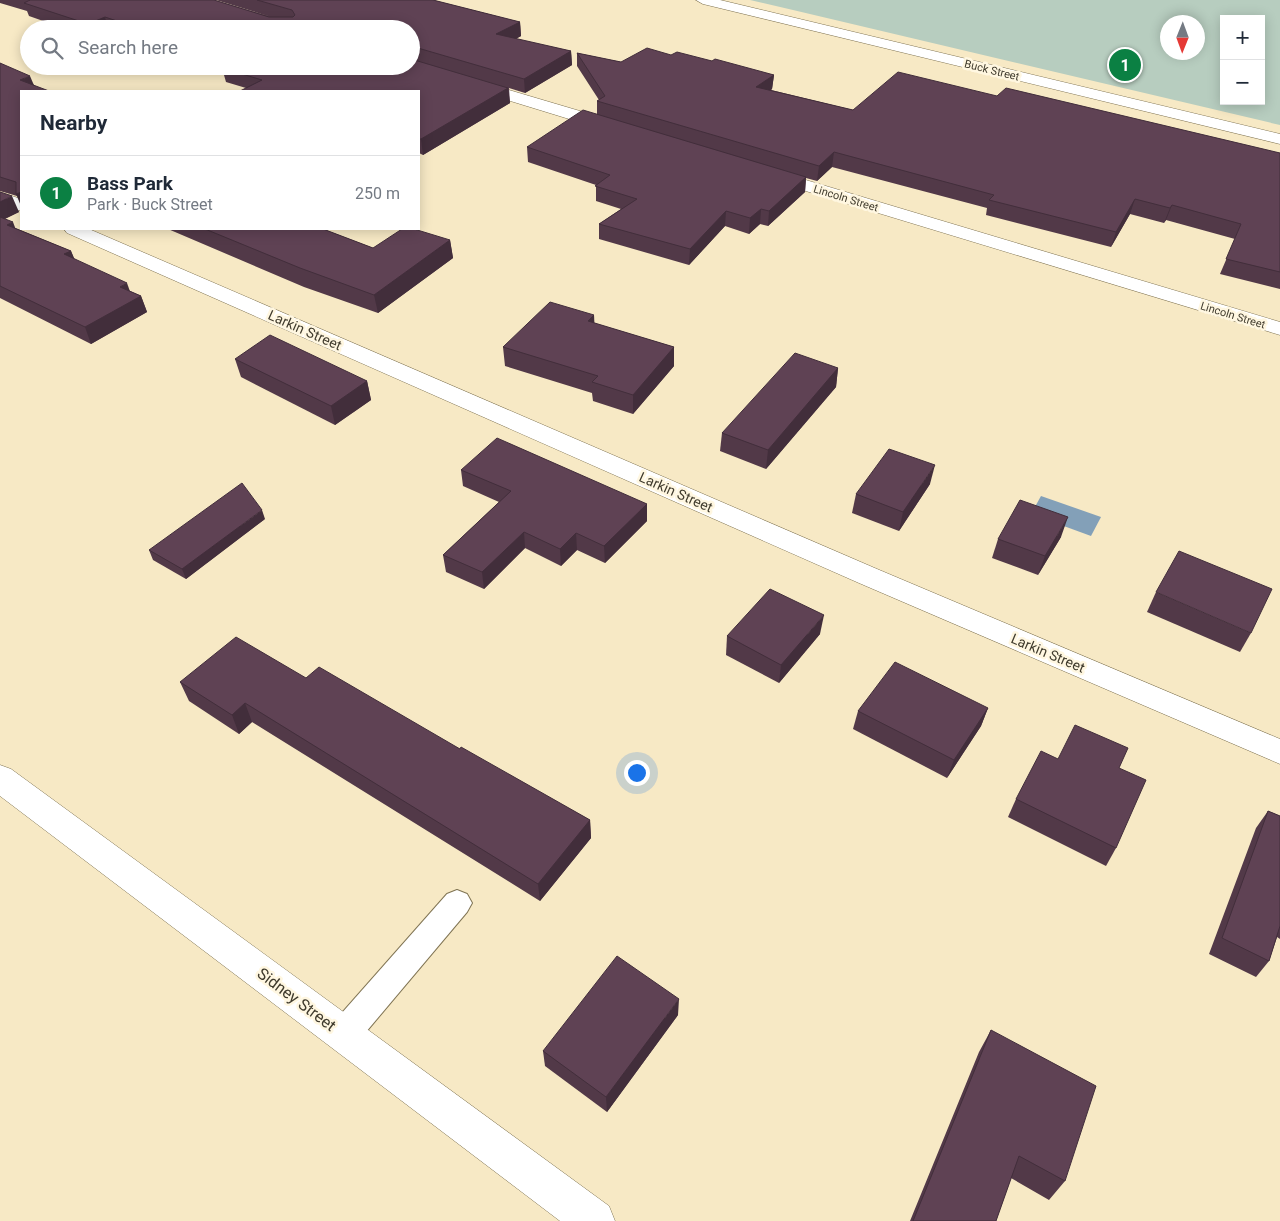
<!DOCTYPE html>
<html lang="en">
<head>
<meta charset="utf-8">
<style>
	:root { --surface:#fff; --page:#f6f6f7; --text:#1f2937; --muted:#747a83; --line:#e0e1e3; --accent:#0b8043 }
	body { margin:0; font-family:Roboto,sans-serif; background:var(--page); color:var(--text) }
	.controls { position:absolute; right:15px; top:15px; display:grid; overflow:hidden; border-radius:0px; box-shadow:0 2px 12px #0003 }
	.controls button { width:45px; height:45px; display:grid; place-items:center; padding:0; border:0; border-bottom:1px solid var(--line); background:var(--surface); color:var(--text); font:25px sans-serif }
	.compass { position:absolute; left:1160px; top:15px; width:45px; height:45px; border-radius:50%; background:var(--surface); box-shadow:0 2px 12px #0003; rotate:181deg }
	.you { position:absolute; left:636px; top:772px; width:18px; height:18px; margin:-12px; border:4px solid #fff; border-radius:50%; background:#1a73e8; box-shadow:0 0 0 8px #1a73e833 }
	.badge { display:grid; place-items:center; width:32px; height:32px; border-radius:50%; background:var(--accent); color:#fff; font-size:16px; font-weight:700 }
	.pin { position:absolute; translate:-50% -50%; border:2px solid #fff; box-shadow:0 1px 5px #0006 }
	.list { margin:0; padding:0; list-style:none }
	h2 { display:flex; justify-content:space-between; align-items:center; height:65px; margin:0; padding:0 20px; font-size:21px }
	h2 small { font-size:16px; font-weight:400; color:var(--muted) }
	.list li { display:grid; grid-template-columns:32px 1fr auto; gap:15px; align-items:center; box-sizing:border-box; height:75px; padding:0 20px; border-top:1px solid var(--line) }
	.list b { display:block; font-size:19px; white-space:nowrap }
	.list p { margin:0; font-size:16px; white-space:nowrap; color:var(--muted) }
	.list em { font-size:16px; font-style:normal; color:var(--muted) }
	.icon { flex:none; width:28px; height:28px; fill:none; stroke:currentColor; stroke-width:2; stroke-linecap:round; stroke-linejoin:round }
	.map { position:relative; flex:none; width:1280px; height:1221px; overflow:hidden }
	.search { position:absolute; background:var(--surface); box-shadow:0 2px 12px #0003; left:20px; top:20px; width:400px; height:55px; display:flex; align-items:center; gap:12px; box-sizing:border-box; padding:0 18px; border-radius:28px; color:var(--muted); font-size:19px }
	.panel { position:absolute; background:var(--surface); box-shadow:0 2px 12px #0003; left:20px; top:90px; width:400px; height:140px; border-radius:0px }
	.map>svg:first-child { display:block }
	.green { fill:#b7cdbf; fill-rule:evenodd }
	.water { fill:#83a0b8 }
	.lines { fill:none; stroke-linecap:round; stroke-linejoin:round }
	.lane-casing { stroke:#7f7352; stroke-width:2 }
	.street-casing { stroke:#7f7352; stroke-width:1 }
	.lane { fill:#fff; fill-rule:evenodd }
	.street { fill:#fff; fill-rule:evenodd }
	.wall { fill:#523948 }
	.shaded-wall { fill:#422e3b }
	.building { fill:#5f4254; stroke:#422e3b }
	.labels { text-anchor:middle; stroke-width:5; stroke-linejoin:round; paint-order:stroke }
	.far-street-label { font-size:11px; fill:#403b2d; stroke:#fff7e1 }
	.street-label { font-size:14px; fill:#403b2d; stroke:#fff7e1 }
	.near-street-label { font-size:16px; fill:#403b2d; stroke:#fff7e1 }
</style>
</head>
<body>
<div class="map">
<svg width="1280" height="1221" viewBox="0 0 1280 1221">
	<rect width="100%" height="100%" fill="#f7e9c5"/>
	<path class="green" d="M750 0H1280V125L793 10ZM1224 19H1261V101H1224ZM1168 22H1198V52H1168Z"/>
	<polygon class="water" points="1041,496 1101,517 1091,536 1031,514"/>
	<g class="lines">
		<g class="lane-casing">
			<polygon id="lane" points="457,890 467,894 472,903 467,912 355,1045 344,1050 333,1045 328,1034 333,1023 447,894"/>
		</g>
		<g class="street-casing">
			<g id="street">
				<polygon points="696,0 720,0 1280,134 1280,144 703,4"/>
				<polygon points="411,61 617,122 619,126 617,130 605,130 406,69 403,66 411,66"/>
				<polygon points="769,169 1280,322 1280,335 763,178 760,174 763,170"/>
				<polygon points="0,192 21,199 21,211 0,204"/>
				<polygon points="64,229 89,229 877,569 1280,739 1280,764 859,583 67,233"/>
				<polygon points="0,765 11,769 609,1206 615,1221 560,1221 0,796"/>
			</g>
		</g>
		<use href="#lane" class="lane"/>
		<use href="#street" class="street"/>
	</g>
	<g class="wall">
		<polygon points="0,0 214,0 271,17 216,0 433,0 520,22 521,36 516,39 571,51 572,65 525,93 509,88 510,103 423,155 419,153 419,91 246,88 226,82 222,68 224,67 221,66 411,66 411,29 66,29 29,16 27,11 0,3"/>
		<polygon points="577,53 621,62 671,55 712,61 774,75 772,89 771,90 853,110 997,96 1280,153 1280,289 1220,274 1235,239 1166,220 1164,223 1130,214 1111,247 986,215 987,208 832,167 817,181 806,178 805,192 768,226 760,224 749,234 725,226 689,265 599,239 599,224 621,209 596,201 596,185 528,162 527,147 597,115 597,101 599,100 577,66"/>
		<polygon points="0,63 34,85 17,196 0,191"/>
		<polygon points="0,192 19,212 5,219 15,228 71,251 74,259 130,291 141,296 147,312 91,344 0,298"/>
		<polygon points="168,229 323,229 373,248 450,240 453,258 378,313 304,287"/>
		<polygon points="594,315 594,323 674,347 674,366 633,414 593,401 592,393 505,366 503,347"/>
		<polygon points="235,359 367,381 371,400 335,425 241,377"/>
		<polygon points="838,368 836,387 766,469 720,451 722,433"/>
		<polygon points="461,470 647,504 647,521 605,563 577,550 561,566 525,548 484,589 446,572 443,555 499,502 463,486"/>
		<polygon points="930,484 899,531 852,513 856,494"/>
		<polygon points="265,519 186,579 153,560 149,550"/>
		<polygon points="1061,537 1038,575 992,558 998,539"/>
		<polygon points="1156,592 1251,633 1240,652 1147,612"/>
		<polygon points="820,634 779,683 726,655 727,636"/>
		<polygon points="306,678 460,749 590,820 591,838 540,901 252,722 239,734 189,701 180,682"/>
		<polygon points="988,708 981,726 947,778 853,729 858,711"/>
		<polygon points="1119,768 1116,848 1106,866 1008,817 1016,799"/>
		<polygon points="1268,811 1280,816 1280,939 1277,937 1269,961 1256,977 1209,954 1256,828"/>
		<polygon points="678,1015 607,1112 545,1066 543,1051"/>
		<polygon points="991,1030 1065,1181 1049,1200 1011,1178 996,1221 910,1221 979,1052"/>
	</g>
	<g class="shaded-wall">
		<polygon points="105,17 108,29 90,29 88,24"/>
		<polygon points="520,22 521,36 497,48 496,34"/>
		<polygon points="571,51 572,65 525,93 524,79"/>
		<polygon points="774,75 772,89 755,100 756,87"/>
		<polygon points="30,76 36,90 20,80"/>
		<polygon points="508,88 510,103 423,155 421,139"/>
		<polygon points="834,152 832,167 817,181 819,166"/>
		<polygon points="806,177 805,192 768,226 769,211"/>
		<polygon points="21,192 21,206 16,194"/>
		<polygon points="12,196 19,212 0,221 0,202"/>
		<polygon points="1135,199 1130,214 1111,247 1116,232"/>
		<polygon points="1172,205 1166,220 1164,223 1170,208"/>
		<polygon points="761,209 760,224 749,234 750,218"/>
		<polygon points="726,211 725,226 689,265 690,249"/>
		<polygon points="13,222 19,238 7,225"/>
		<polygon points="450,240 453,258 378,313 374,295"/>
		<polygon points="71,251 78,267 64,254"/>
		<polygon points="127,283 133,300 120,287"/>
		<polygon points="141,296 147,312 91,344 85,327"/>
		<polygon points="594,315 595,334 588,321"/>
		<polygon points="674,347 674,366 633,414 633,395"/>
		<polygon points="838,368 836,387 766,469 768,450"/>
		<polygon points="367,381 371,400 335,425 331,406"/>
		<polygon points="935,465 930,484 899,531 903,512"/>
		<polygon points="647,504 647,521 605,563 604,546"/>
		<polygon points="262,510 265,519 186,579 182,569"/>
		<polygon points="1068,517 1061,537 1038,575 1045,556"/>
		<polygon points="524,532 525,548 484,589 482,572"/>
		<polygon points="576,533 577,550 561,566 560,549"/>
		<polygon points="824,615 820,634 779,683 781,665"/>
		<polygon points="245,703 252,722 239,734 232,715"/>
		<polygon points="988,708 981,726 947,778 954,760"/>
		<polygon points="590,820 591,838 540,901 538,884"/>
		<polygon points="679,999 678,1015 607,1112 606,1097"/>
	</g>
	<g class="building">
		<polygon points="29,0 214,0 269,17 293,17 295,15 292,10 257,0 433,0 520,22 496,34 571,51 524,79 411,46 411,29 147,29 141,27 138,28 105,17 88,24 24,3 30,0"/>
		<polygon points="647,48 671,55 677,52 712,61 715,59 774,75 756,87 853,110 898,72 997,96 1006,88 1280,153 1280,272 1226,259 1241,224 1172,205 1170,208 1135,199 1116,232 989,200 994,195 834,152 819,166 597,101 605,96 577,53 621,62"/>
		<polygon points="411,59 508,88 421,139 419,139 419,91 240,91 262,80 222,68 226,66 411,66"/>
		<polygon points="0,63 30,76 20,80 49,91 21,91 21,192 16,194 16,182 0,177"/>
		<polygon points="583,110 806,177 769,211 761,209 750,218 726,211 690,249 599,224 637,199 595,186 610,175 527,147"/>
		<polygon points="0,192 12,196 0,202"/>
		<polygon points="0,217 13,222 7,225 71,251 64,254 127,283 120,287 141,296 85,327 0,286"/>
		<polygon points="205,229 323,229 373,248 402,229 414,229 450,240 374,295 300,268"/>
		<polygon points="550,302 594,315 588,321 674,347 633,395 592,382 598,376 503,347"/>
		<polygon points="270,335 367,381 331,406 235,359"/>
		<polygon points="795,353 838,368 768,450 722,433"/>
		<polygon points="497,438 647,504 604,546 576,533 560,549 524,532 482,572 443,555 511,491 461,470"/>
		<polygon points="889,449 935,465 903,512 856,494"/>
		<polygon points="242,483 262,510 182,569 149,550"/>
		<polygon points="1020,500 1068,517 1045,556 998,539"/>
		<polygon points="1179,551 1272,589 1251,633 1156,592"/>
		<polygon points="770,589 824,615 781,665 727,636"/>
		<polygon points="236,637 306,678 319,667 460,749 461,747 590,820 538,884 245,703 232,715 180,682"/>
		<polygon points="895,662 988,708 954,760 858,711"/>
		<polygon points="1075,725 1128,748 1119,768 1146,780 1116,848 1016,799 1041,751 1058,759"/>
		<polygon points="1268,811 1280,816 1280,926 1269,961 1222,938"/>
		<polygon points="617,956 679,999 606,1097 543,1051"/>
		<polygon points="991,1030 1096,1086 1065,1181 1019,1156 996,1221 913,1221"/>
	</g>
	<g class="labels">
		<g class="far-street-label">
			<text transform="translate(992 70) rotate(14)" y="4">Buck Street</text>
			<text transform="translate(846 198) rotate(17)" y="4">Lincoln Street</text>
			<text transform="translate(1233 315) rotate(17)" y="4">Lincoln Street</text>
		</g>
		<g class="street-label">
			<text transform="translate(305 330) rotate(24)" y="5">Larkin Street</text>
			<text transform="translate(676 492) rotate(24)" y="5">Larkin Street</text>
			<text transform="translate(1048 653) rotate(23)" y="5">Larkin Street</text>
		</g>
		<g class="near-street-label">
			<text transform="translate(297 999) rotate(37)" y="6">Sidney Street</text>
		</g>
	</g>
</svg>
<div class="controls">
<button>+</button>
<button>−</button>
</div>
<svg class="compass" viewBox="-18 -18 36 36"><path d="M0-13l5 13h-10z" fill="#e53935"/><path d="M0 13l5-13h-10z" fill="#747a83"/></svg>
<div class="you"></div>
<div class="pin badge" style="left:1125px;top:65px">1</div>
<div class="search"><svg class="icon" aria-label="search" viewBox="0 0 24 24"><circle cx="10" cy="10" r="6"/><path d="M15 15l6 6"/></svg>Search here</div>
<section class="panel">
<h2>Nearby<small></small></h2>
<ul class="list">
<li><span class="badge">1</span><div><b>Bass Park</b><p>Park · Buck Street</p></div><em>250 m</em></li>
</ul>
</section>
</div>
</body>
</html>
